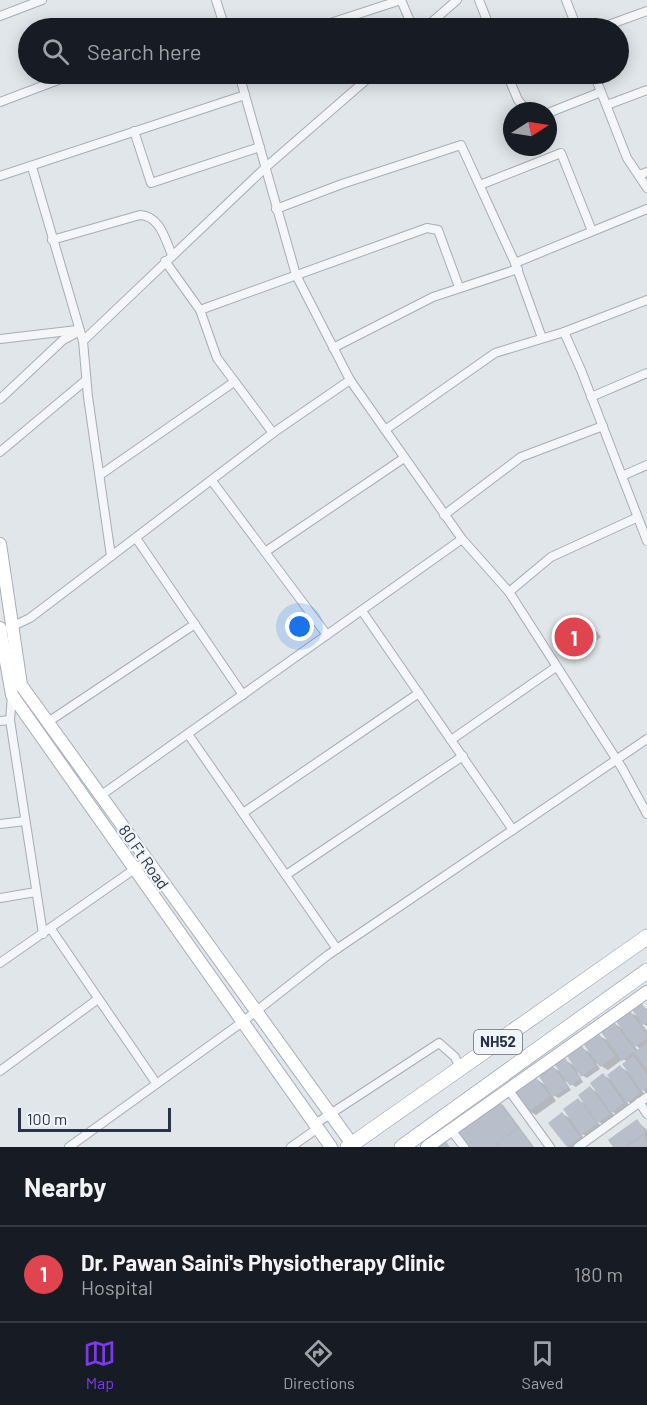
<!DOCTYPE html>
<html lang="en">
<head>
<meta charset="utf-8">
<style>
	:root { --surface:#171b24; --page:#242831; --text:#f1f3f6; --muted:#9ea1a6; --line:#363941; --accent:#7c3aed }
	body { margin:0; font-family:Barlow,sans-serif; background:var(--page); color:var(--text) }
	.compass { position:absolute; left:503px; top:102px; width:54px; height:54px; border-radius:50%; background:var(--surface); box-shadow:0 3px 15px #0003; rotate:78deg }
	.scale { position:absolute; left:18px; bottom:15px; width:153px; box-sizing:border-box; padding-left:6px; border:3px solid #283445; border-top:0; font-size:16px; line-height:21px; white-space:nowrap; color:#283445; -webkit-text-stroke:4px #f1f4f8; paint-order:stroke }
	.you { position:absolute; left:300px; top:627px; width:21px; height:21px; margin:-15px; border:4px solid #fff; border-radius:50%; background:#1a73e8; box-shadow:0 0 0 9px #1a73e833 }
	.badge { display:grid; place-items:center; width:39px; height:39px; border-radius:50%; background:var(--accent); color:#fff; font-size:20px; font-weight:700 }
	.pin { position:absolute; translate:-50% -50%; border:3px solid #fff; box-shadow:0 2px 6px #0006 }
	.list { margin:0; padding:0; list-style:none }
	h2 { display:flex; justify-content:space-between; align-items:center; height:78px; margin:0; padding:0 24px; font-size:26px }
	h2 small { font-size:20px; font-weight:400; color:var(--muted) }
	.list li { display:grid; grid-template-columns:39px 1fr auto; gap:18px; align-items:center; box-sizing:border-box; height:96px; padding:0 24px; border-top:2px solid var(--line) }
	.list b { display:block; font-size:22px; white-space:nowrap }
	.list p { margin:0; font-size:20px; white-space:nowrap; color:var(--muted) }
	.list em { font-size:20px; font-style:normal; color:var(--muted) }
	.icon { flex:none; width:33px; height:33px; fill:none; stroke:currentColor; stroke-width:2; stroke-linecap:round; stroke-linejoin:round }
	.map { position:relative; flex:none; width:647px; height:1147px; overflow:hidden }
	.search { position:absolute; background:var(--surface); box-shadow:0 3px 15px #0003; left:18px; right:18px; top:18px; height:66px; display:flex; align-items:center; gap:15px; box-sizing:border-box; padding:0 21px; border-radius:33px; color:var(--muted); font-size:22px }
	.sheet { height:174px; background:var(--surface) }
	nav { display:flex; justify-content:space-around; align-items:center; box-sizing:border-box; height:84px; border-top:2px solid var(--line); background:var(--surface); font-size:16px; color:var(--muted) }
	nav a { display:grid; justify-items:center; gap:3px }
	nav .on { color:var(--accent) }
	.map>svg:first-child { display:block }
	.shadow { fill:#0003; fill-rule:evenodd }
	.building { fill:#b8bfca }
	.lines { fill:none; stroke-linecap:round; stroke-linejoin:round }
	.street-casing { stroke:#a6adb6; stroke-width:10 }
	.secondary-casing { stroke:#a6adb6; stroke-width:14 }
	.highway-casing { stroke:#8793a3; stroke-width:16 }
	.street { stroke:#f4f6f9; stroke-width:8 }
	.secondary { stroke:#fff; stroke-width:12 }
	.highway { stroke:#fff; stroke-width:15 }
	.labels { text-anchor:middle; stroke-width:4.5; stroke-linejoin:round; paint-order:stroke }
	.shield { fill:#f1f4f8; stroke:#646e7b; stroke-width:1.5 }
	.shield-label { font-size:15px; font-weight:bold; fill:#283445 }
	.street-label { font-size:16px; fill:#283445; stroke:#f1f4f8 }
</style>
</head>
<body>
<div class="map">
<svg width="647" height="1147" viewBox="0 0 647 1147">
	<rect width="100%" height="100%" fill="#e1e6eb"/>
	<g class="shadow">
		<polygon points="583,620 591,624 601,637 580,654 573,649"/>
		<path d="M641 1005 647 1009V1026L641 1023 647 1031V1093L640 1088 647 1098 636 1106 625 1100 631 1107 619 1116 611 1111 616 1118 606 1126 597 1121 603 1129 590 1138 580 1133 587 1142 579 1147H568L562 1114 572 1119 578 1100 587 1105 590 1088 598 1093 603 1075 614 1081 620 1067 631 1073 628 1062 623 1059 608 1070 596 1063 600 1069 587 1078 577 1072 583 1082 576 1087 565 1081 571 1090 559 1098 551 1094 556 1101 536 1115 529 1111 536 1079 547 1086 552 1067 563 1073 565 1060 575 1066 582 1048 591 1053 599 1036 611 1042 615 1024 625 1030 629 1012 639 1017ZM633 1044 641 1049 638 1051Z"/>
		<polygon points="498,1102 503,1105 534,1147 469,1147"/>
		<polygon points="637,1121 647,1130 647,1147 616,1147"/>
	</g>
	<g class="building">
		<polygon points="583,618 594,633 572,651 560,636"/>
		<polygon points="641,1003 647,1011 647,1022 643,1025 632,1010"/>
		<polygon points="629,1010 647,1035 647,1038 635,1047 615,1020"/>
		<polygon points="615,1023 635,1051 622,1061 601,1032"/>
		<polygon points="599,1034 615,1056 600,1067 584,1045"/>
		<polygon points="647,1043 647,1070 634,1052"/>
		<polygon points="582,1046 596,1066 581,1077 567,1056"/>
		<polygon points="633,1056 647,1075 647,1087 642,1091 622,1064"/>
		<polygon points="565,1058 580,1079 570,1086 555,1065"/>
		<polygon points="552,1065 568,1087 553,1097 538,1075"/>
		<polygon points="620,1065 640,1093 627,1103 607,1075"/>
		<polygon points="603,1073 624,1103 611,1113 590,1083"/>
		<polygon points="536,1078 550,1096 528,1112 515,1093"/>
		<polygon points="590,1086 610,1114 597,1123 578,1095"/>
		<polygon points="578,1098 597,1124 581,1135 563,1109"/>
		<polygon points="498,1100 518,1128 496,1143 499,1147 467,1147 455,1131"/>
		<polygon points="562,1112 580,1137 567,1147 548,1123"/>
		<polygon points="637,1119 646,1132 625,1147 613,1147 608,1140"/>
		<polygon points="519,1128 532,1147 500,1147 497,1143"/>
		<polygon points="644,1135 647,1147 627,1147"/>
		<polygon points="445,1140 450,1147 435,1147"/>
	</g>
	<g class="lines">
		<g class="street-casing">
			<g id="street">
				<polyline points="216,0 225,28"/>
				<polyline points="401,0 413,28"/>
				<polyline points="479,0 490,28"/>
				<polyline points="566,0 577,28"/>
				<polyline points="0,16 42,0"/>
				<polyline points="315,28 401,0"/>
				<polyline points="425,28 457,0"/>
				<polyline points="600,28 647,11"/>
				<polyline points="239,74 296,275 350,380 462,539 509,592 622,768 647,814"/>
				<polyline points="507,74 518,100 528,111"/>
				<polyline points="594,74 627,158 647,188"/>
				<polyline points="0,102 74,74"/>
				<polyline points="607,105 647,90"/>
				<polyline points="548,113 601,92"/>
				<polyline points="134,131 151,183 260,147"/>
				<polyline points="32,167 83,341 88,397 111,556"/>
				<polyline points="639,175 647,172"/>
				<polyline points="0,176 245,95"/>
				<polyline points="480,185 561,153 592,231"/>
				<polyline points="276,209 342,184 461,145 515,263"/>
				<path d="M52 240 140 215C160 216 165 239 172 255"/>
				<polyline points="165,261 200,310 217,358 273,433"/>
				<polyline points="200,310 427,228 438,230 459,287"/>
				<polyline points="564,332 581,370 647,541"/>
				<polyline points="542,338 515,263 647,209"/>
				<polyline points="0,339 77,330"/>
				<polyline points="83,341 266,167 373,74"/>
				<polyline points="333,348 433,297 518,269"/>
				<polyline points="591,397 647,373"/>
				<polyline points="0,399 63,340 80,331"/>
				<polyline points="385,430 495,353 564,332 647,300"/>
				<polyline points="0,452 86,380"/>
				<polyline points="100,475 234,382"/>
				<polyline points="622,476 647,465"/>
				<polyline points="212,481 327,635"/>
				<polyline points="444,515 521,457 603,426"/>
				<polyline points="136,538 243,695"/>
				<polyline points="265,552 404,458"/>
				<polyline points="509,592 551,557 636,518"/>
				<polyline points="362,611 513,830"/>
				<polyline points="9,628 30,618 273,433 350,380"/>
				<polyline points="12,695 10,720 43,934"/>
				<polyline points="0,721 10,720"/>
				<polyline points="48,722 195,624"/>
				<polyline points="188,734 337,949"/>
				<polyline points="451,740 556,667"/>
				<polyline points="100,796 462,539"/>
				<polyline points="243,813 419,693"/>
				<polyline points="0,824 25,821"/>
				<polyline points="286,875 463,756"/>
				<polyline points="0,898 36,892"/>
				<polyline points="51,929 156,1083"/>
				<polyline points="0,963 146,861"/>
				<polyline points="0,1071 98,999"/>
				<polyline points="508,1089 550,1147"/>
				<polyline points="639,1102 647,1114"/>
				<polyline points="315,1124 439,1043 455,1057 458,1064"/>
				<polyline points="451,1130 464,1147"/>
				<polyline points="69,1147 241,1023 328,955 647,739"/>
				<polyline points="291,1147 318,1128"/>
				<polyline points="578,1147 647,1097"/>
			</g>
		</g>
		<g class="secondary-casing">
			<g id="secondary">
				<polyline points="0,544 21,685 352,1144"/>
				<polyline points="0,628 12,695 331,1147"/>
				<polyline points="427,1147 647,992"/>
			</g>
		</g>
		<g class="highway-casing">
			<g id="highway">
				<polyline points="348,1147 647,937"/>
				<polyline points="402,1147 647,971"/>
			</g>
		</g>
		<use href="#street" class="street"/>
		<use href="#secondary" class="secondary"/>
		<use href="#highway" class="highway"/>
	</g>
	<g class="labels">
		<rect class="shield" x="474" y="1030" width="48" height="24" rx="4.5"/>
		<g class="shield-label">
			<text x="498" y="1047">NH52</text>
		</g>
		<g class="street-label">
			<text transform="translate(144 857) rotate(55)" y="6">80 Ft Road</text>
		</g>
	</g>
</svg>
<svg class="compass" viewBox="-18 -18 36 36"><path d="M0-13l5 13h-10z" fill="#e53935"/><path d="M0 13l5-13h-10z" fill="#9ea1a6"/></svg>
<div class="scale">100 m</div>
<div class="you"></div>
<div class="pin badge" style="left:574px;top:637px;background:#e0444e">1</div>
<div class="search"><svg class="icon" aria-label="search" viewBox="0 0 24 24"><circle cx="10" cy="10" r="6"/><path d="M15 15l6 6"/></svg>Search here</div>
</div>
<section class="sheet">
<h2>Nearby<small></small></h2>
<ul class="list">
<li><span class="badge" style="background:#e0444e">1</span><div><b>Dr. Pawan Saini's Physiotherapy Clinic</b><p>Hospital</p></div><em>180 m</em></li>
</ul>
</section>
<nav>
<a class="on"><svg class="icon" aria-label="map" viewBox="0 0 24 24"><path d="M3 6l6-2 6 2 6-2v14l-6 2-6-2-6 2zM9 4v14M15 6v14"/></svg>Map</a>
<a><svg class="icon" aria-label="directions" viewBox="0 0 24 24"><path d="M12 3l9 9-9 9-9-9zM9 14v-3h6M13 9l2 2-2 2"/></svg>Directions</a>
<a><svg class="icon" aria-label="saved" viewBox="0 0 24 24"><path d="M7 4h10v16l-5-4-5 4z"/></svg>Saved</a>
</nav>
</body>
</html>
